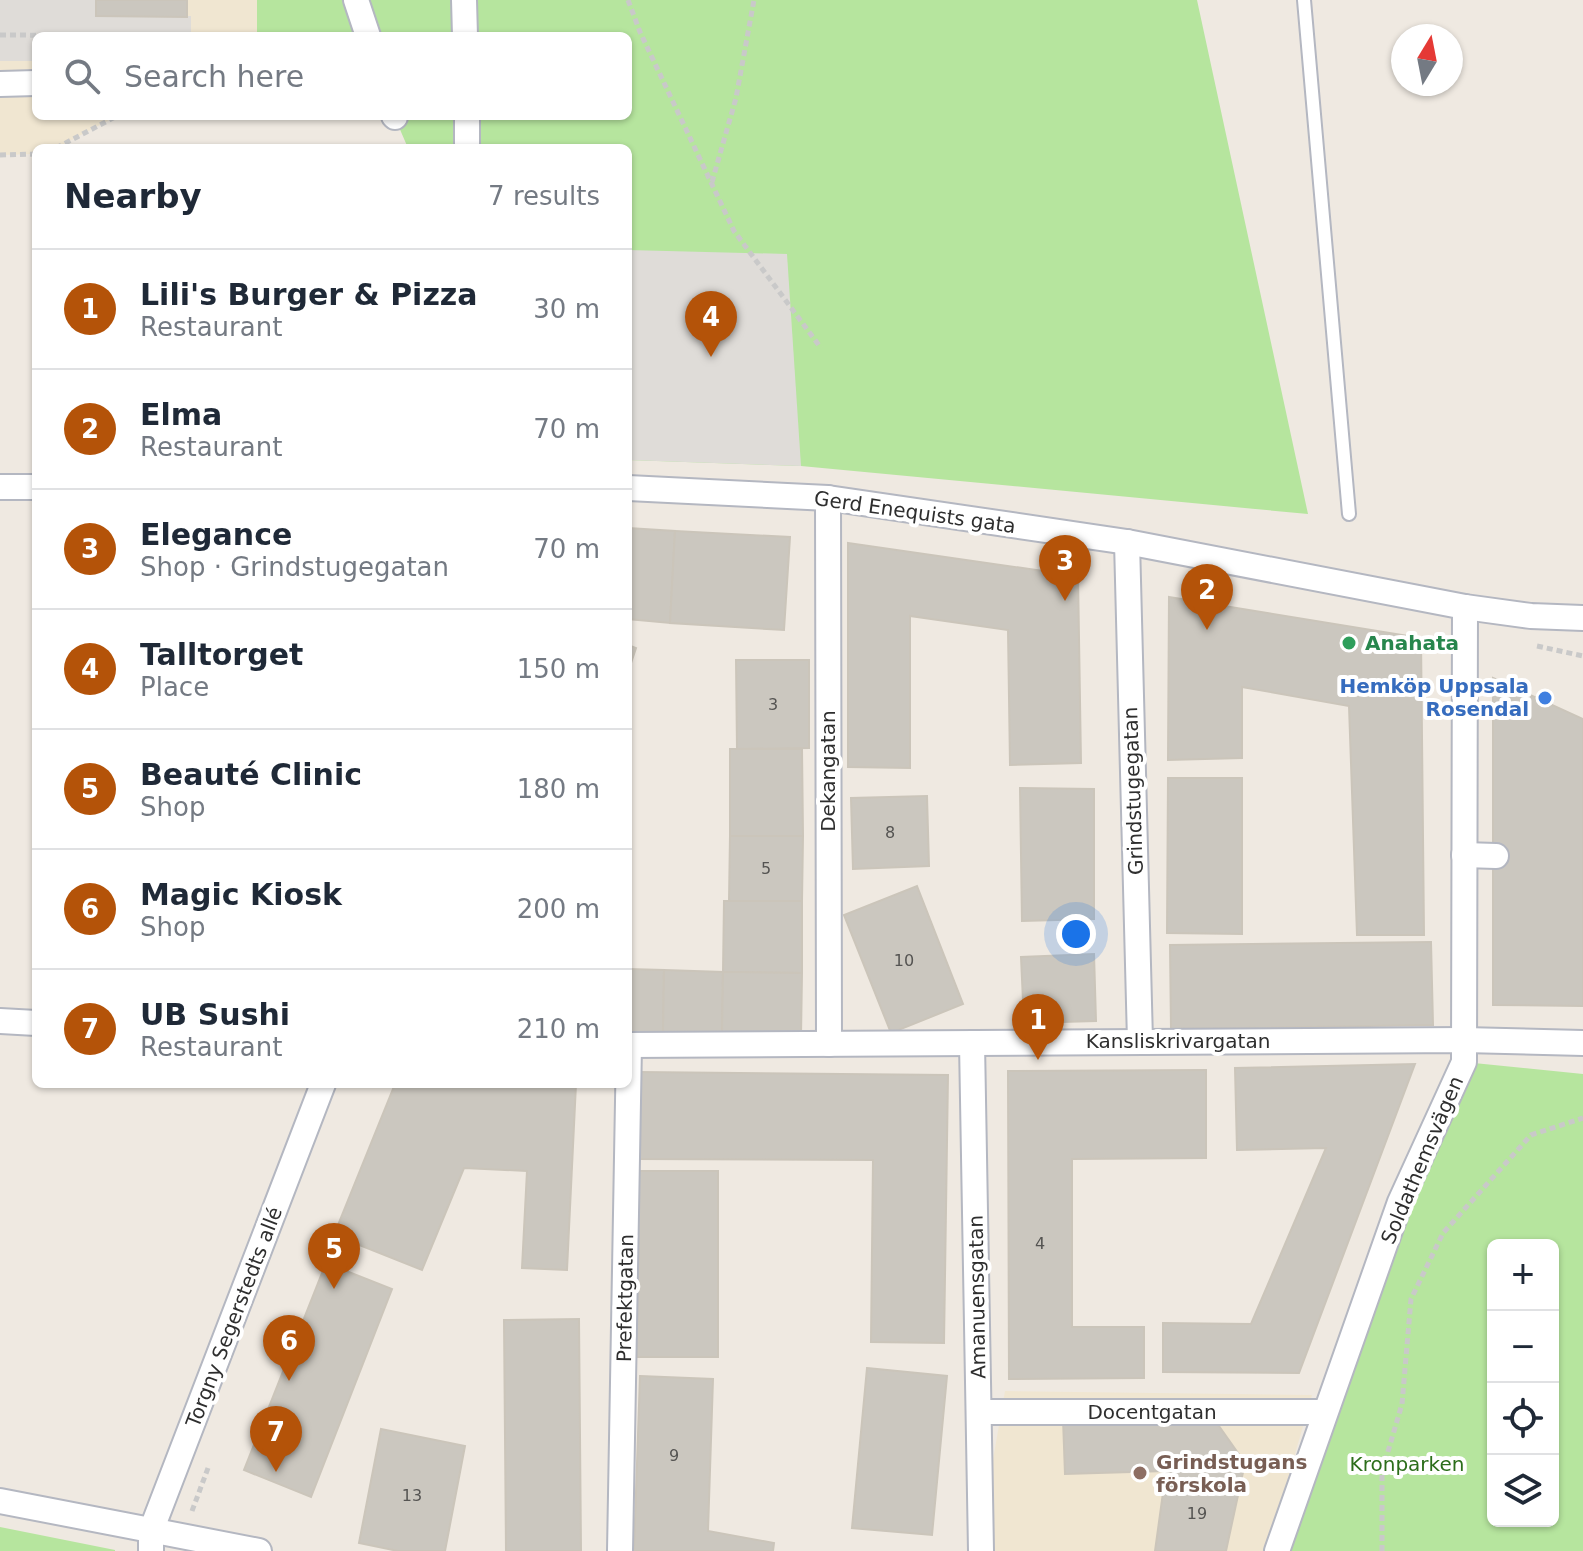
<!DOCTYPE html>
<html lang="en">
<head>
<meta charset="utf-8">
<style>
	:root { --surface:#fff; --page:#f2f2f3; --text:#1f2937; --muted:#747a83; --line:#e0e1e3; --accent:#b45309 }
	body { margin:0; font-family:"DejaVu Sans",sans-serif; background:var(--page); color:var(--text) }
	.controls { position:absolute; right:24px; bottom:24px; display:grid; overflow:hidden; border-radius:12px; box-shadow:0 2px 6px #0004 }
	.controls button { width:72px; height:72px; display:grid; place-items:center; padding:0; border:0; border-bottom:2px solid var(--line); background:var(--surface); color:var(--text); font:40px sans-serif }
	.compass { position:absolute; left:1391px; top:24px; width:72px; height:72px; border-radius:50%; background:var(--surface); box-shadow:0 2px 6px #0004; rotate:10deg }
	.you { position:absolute; left:1076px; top:934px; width:28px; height:28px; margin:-20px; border:6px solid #fff; border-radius:50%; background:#1a73e8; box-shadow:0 0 0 12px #1a73e833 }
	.badge { display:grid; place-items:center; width:52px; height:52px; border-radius:50%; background:var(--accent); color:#fff; font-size:26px; font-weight:700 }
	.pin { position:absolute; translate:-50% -66px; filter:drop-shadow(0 2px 4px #0008) }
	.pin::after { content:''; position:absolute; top:42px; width:28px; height:24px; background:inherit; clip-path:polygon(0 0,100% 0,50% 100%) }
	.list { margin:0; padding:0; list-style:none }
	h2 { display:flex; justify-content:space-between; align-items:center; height:104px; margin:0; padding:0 32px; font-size:34px }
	h2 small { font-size:26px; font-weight:400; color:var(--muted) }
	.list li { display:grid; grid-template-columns:52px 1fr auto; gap:24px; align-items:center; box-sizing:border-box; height:120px; padding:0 32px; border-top:2px solid var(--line) }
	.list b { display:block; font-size:30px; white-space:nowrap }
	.list p { margin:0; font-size:26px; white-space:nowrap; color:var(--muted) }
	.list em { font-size:26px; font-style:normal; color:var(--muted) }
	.icon { flex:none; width:44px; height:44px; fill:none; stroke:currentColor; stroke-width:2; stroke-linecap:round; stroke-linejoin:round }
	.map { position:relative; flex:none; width:1583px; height:1551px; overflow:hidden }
	.search { position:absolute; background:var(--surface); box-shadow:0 2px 6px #0004; left:32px; top:32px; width:600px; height:88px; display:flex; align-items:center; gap:20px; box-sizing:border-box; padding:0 28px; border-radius:12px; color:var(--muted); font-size:30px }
	.panel { position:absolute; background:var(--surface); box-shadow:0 2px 6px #0004; left:32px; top:144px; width:600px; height:944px; border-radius:12px }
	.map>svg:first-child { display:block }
	.education { fill:#f0e6d1 }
	.green { fill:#b6e59e; fill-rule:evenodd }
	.plaza { fill:#dfdcd8 }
	.building { fill:#cbc7bf; stroke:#cbc5ba; stroke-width:2 }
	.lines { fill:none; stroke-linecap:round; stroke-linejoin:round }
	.lane-casing { stroke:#b4b7c1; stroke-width:16 }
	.street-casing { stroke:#b4b7c1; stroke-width:28 }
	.path { stroke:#c9c9c9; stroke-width:5; stroke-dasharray:6 4; stroke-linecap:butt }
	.lane { stroke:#fff; stroke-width:12 }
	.street { stroke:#fff; stroke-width:24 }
	.leisure-dot { fill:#2e9e5b; stroke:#fff; stroke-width:3 }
	.shop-dot { fill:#3f7fe0; stroke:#fff; stroke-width:3 }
	.education-dot { fill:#8d6e63; stroke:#fff; stroke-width:3 }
	.labels { text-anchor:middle; stroke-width:8; stroke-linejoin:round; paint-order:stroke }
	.number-label { font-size:16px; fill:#555452 }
	.street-label { font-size:20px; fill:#2e2e2e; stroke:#fff }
	.leisure-label { font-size:20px; font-weight:bold; fill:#27864d; stroke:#fff; text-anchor:start }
	.shop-label { font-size:20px; font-weight:bold; fill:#366cbe; stroke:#fff; text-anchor:end }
	.education-label { font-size:20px; font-weight:bold; fill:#785e54; stroke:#fff; text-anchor:start }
	.park-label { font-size:20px; fill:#2c6e1b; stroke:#fff }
</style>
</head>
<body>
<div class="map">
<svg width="1583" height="1551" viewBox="0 0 1583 1551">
	<rect width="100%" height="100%" fill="#efe9e1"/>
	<g class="education">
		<polygon points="0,0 257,0 257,36 36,36 36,116 117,116 56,148 36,148 36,154 0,155"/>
		<polygon points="1005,1391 1312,1395 1267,1551 977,1551"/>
	</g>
	<g class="green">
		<polygon points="257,0 1197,0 1308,514 801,466 628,460 628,148 408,148 395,118 379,116 628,116 628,36 257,36"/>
		<path d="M1464 1062 1583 1074V1551H1286L1381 1266ZM1493 1245H1553V1521H1493Z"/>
		<polygon points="0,1527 115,1550 115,1551 0,1551"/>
	</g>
	<g class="plaza">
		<polygon points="0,0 96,0 96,16 191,16 191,36 36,36 36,61 0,61"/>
		<polygon points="628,250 787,254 801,466 628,460"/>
	</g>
	<g class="building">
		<polygon points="96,0 187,0 187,17 96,16"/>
		<polygon points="628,528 675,531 670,623 628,619"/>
		<polygon points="675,531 790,537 784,630 670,623"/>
		<polygon points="848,543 1078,576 1081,763 1010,765 1008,630 910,616 910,768 848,767"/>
		<polygon points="1169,597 1421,638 1424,935 1357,935 1349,706 1242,687 1242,758 1168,760"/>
		<polygon points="628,645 636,648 628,672"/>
		<polygon points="736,660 809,660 809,748 737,749"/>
		<polygon points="1493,678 1583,719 1583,1006 1493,1005"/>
		<polygon points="730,749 802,749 803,836 730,836"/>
		<polygon points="1168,778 1242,778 1242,934 1167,933"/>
		<polygon points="1020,788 1094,789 1094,919 1022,921"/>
		<polygon points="927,796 929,866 853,869 851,798"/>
		<polygon points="730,836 803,836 802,901 729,901"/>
		<polygon points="917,886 963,1004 891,1033 844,915"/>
		<polygon points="724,901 802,901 802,973 723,972"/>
		<polygon points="1431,942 1433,1025 1171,1029 1170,945"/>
		<polygon points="1094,954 1096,1021 1024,1023 1021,957"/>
		<polygon points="628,969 664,970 663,1033 628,1032"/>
		<polygon points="664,970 723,972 722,1034 663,1033"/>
		<polygon points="723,972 802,973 801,1036 722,1034"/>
		<polygon points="1415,1064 1299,1373 1163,1372 1163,1323 1251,1324 1326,1148 1237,1150 1235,1068"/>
		<polygon points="1206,1070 1206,1158 1072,1159 1072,1327 1144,1327 1144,1378 1009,1379 1008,1071"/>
		<polygon points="638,1072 948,1075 944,1343 871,1342 873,1160 637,1159"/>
		<polygon points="395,1084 576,1084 567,1270 522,1268 527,1171 464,1168 422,1270 334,1235"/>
		<polygon points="638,1171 718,1171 718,1357 637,1357"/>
		<polygon points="326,1263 392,1289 311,1497 244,1470"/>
		<polygon points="579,1319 581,1551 506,1551 504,1320"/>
		<polygon points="867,1368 947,1376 932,1535 852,1528"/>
		<polygon points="640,1376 713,1379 708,1531 774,1543 773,1551 634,1551"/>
		<polygon points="1063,1419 1214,1419 1245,1463 1226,1551 1155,1551 1166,1471 1065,1474"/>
		<polygon points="381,1429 465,1446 445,1551 398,1551 359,1543"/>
	</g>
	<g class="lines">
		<g class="lane-casing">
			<polyline id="lane" points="1304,0 1349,514"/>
		</g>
		<g class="street-casing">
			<g id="street">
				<polyline points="356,0 368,36"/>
				<polyline points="464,0 465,36"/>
				<polyline points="0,84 36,83"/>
				<polyline points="394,116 395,117"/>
				<polyline points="467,116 467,148"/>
				<polyline points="0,487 36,487"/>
				<polyline points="628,488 828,498 1127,542 1465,607 1531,616 1583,618"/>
				<polyline points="828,498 829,1044"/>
				<polyline points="1127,542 1140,1041"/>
				<polyline points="1464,855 1496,856"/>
				<polyline points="0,1021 36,1023"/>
				<polyline points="972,1043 981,1551"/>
				<polyline points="628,1045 1464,1040 1583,1043"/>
				<polyline points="979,1412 1324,1412"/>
				<polyline points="0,1501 259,1551"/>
				<polyline points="151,1551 151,1531 323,1084"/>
				<polyline points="620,1551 629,1045"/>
				<polyline points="1277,1551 1400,1202 1464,1062 1465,607"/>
			</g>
		</g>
		<g class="path">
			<polyline points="628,0 640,32 734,231 821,348"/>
			<polyline points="0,35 219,36"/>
			<polyline points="56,148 117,116"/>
			<polyline points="0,155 36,154"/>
			<polyline points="712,182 736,98 754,0"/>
			<polyline points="1537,646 1583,656"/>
			<polyline points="192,1511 208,1468"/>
			<polyline points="1382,1551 1382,1472 1402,1404 1411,1299 1443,1233 1531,1135 1583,1118"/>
		</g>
		<use href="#lane" class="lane"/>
		<use href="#street" class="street"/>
	</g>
	<circle class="leisure-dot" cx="1349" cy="643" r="8"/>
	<circle class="shop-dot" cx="1545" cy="698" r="8"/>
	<circle class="education-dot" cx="1140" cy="1473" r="8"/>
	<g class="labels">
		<g class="number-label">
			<text x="773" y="710">3</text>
			<text x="890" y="838">8</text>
			<text x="766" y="874">5</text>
			<text x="904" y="966">10</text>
			<text x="1040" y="1249">4</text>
			<text x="674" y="1461">9</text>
			<text x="412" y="1501">13</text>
			<text x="1197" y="1519">19</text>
		</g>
		<g class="street-label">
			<text transform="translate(915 512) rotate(8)" y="7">Gerd Enequists gata</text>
			<text transform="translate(828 771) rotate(-90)" y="7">Dekangatan</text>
			<text transform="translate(1133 791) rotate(-92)" y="7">Grindstugegatan</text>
			<text x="1178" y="1048">Kansliskrivargatan</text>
			<text transform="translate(1422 1160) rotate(-67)" y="7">Soldathemsvägen</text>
			<text transform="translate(977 1297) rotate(-91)" y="7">Amanuensgatan</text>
			<text transform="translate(625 1298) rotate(-89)" y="7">Prefektgatan</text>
			<text transform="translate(234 1317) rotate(-69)" y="7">Torgny Segerstedts allé</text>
			<text x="1152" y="1419">Docentgatan</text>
		</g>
		<g class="leisure-label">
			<text x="1365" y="650">Anahata</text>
		</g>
		<g class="shop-label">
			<text x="1529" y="693">Hemköp Uppsala<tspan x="1529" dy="23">Rosendal</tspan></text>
		</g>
		<g class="education-label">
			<text x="1156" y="1469">Grindstugans<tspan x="1156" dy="23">förskola</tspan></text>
		</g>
		<g class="park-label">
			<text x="1407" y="1471">Kronparken</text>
		</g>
	</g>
</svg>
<div class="controls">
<button>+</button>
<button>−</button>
<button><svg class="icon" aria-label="locate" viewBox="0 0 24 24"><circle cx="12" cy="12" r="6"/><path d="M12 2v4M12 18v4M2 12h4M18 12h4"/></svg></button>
<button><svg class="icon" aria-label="layers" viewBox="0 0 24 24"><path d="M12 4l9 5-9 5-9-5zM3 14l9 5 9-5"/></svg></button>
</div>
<svg class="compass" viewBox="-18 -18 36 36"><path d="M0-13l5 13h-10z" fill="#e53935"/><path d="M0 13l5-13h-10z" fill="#747a83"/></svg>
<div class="you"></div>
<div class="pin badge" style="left:1038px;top:1060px">1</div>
<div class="pin badge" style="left:1207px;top:630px">2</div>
<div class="pin badge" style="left:1065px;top:601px">3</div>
<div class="pin badge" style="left:711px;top:357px">4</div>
<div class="pin badge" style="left:334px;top:1289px">5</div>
<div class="pin badge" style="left:289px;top:1381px">6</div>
<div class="pin badge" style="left:276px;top:1472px">7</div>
<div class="search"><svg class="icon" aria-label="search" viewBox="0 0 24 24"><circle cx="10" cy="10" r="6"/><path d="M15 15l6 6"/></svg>Search here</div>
<section class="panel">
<h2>Nearby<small>7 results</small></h2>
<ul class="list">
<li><span class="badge">1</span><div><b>Lili's Burger &amp; Pizza</b><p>Restaurant</p></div><em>30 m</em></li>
<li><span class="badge">2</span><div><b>Elma</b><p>Restaurant</p></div><em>70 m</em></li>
<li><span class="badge">3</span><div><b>Elegance</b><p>Shop · Grindstugegatan</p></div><em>70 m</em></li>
<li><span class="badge">4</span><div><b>Talltorget</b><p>Place</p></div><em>150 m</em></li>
<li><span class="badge">5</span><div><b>Beauté Clinic</b><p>Shop</p></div><em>180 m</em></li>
<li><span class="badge">6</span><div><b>Magic Kiosk</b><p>Shop</p></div><em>200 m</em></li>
<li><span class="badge">7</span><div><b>UB Sushi</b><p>Restaurant</p></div><em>210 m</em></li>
</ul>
</section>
</div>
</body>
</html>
